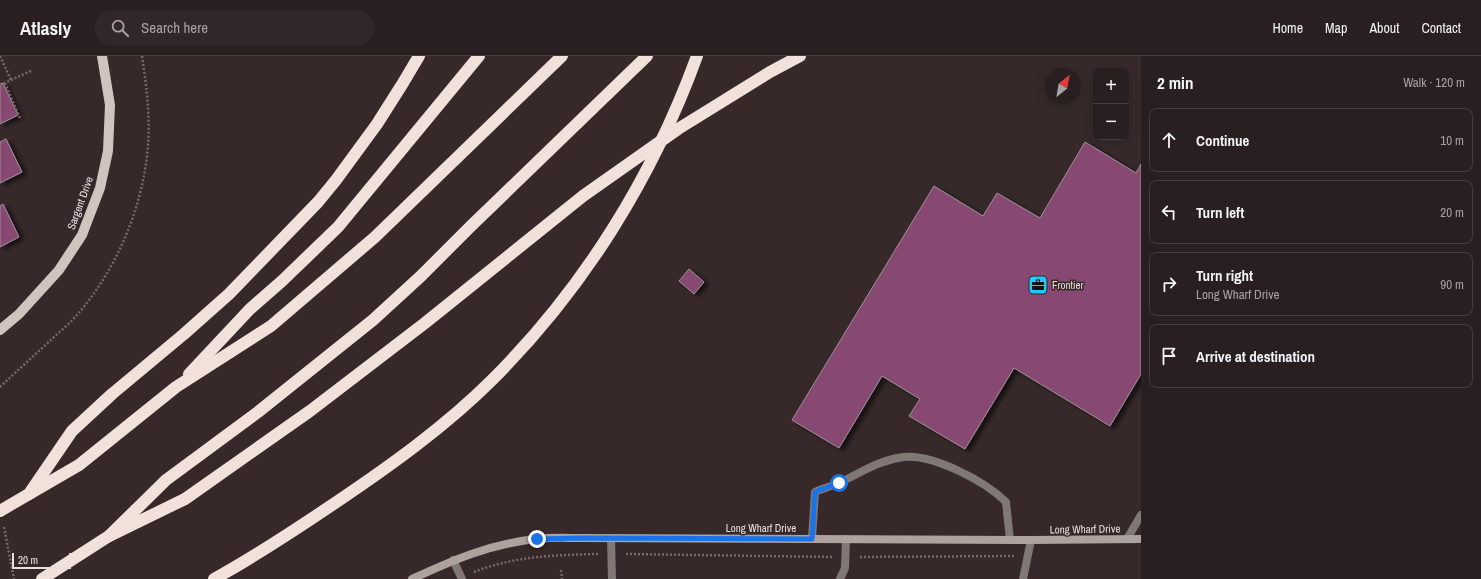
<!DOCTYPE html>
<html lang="en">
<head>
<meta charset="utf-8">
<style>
	:root { --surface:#291f20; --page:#312729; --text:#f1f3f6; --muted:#a5a2a5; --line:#453d3e }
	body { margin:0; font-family:"Archivo Narrow",sans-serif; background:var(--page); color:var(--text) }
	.controls { position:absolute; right:12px; top:12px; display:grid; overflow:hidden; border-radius:8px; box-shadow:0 2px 10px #0003 }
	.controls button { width:36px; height:36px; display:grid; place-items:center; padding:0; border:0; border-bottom:1px solid var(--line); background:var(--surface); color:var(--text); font:20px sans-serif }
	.compass { position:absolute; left:1045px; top:12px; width:36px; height:36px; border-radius:50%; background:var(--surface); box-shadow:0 2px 10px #0003; rotate:31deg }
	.scale { position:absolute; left:12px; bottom:10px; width:59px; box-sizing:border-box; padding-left:4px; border:2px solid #e9dfe0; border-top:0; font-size:11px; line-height:14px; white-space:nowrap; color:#e9dfe0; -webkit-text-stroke:3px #37292a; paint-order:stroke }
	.stop { position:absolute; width:12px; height:12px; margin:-9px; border:3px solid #1a73e8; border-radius:50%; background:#fff }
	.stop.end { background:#1a73e8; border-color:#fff; box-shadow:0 1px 4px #0008 }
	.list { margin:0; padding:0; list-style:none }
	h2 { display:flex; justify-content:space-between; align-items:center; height:52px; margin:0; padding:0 16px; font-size:17px }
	h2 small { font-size:13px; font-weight:400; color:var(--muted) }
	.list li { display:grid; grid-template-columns:26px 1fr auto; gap:12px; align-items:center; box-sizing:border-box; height:64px; margin:0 8px 8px; padding:0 8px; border:1px solid var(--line); border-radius:8px }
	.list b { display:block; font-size:15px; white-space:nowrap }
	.list p { margin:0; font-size:13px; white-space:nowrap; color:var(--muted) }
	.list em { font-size:13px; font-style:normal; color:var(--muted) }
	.icon { flex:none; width:22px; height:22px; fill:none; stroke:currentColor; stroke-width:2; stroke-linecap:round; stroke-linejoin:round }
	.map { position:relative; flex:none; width:1141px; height:523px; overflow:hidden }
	header { display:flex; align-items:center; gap:24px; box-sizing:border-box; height:56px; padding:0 20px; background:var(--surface); border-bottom:1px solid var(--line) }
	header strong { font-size:19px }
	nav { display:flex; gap:22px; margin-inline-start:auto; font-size:14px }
	.search { width:280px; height:36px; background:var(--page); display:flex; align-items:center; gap:10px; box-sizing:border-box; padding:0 14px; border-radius:22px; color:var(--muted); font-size:15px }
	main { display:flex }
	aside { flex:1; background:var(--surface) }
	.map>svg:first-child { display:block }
	.building { fill:#874871; stroke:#9e9098; filter:url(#shadow) }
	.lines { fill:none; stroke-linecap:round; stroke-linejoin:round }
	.path { stroke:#76696a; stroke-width:2.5; stroke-dasharray:2 2; stroke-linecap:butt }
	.service { stroke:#7f7875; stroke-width:8 }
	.minor { stroke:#7f7875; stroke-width:8 }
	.secondary { stroke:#ada29e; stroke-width:8 }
	.primary { stroke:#d1c3be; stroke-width:10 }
	.motorway { stroke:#f2e0da; stroke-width:12 }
	.motorway-bridge { stroke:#f2e0da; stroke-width:12 }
	.route { stroke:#1a73e8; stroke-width:5 }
	.labels { text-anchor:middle; stroke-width:3; stroke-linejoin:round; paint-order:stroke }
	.street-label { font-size:11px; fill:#e9dfe0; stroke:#37292a }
	.poi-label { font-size:11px; fill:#e9dfe0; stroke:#37292a; text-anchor:start }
</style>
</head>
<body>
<header>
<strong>Atlasly</strong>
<div class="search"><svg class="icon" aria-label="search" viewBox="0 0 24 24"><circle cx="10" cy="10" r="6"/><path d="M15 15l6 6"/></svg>Search here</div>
<nav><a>Home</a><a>Map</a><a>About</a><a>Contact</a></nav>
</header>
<main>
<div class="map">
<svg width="1141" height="523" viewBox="0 0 1141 523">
	<defs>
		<filter id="shadow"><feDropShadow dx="4.5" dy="2.5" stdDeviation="2" flood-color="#0009"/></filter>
	</defs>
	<rect width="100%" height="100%" fill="#37292a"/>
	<g class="building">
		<polygon points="3,27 18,59 0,68 0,28"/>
		<polygon points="6,83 22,116 0,127 0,86"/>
		<polygon points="1085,86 1136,117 1141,108 1141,318 1110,370 1014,312 965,393 909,360 920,343 882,320 839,392 792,364 934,130 983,160 997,137 1040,162"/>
		<polygon points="3,148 19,181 0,191 0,150"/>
		<polygon points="689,213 704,226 694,238 679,225"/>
	</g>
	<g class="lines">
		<g class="path">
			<polyline points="0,0 11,24"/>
			<polyline points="5,27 20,62"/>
			<polyline points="0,29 31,15"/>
			<path d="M0 331C18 314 37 297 55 280 63 273 71 266 77 259 115 215 140 158 147 100 151 67 147 33 142 0"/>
			<polyline points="4,471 14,523"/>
			<polyline points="626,498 833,501"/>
			<polyline points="860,501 1015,500"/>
			<polyline points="561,514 562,523"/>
			<path d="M474 516C514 500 556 499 599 498"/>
		</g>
		<g class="service">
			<polyline points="611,482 612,523"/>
			<path d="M812 483 815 436C823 432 833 430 841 426 862 416 879 404 904 401 933 398 985 425 1006 446L1010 484"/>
			<polyline points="453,504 462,523"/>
			<polyline points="840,523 845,512 846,483"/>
			<polyline points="1023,523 1031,484"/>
		</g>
		<polyline class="minor" points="1127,483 1141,459"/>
		<path class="secondary" d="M412 523C453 504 490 488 536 483 551 481 567 482 582 482L1031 484 1141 483"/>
		<polyline class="primary" points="0,274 19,258 59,214 82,179 100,132 108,95 110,49 102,0"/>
		<g class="motorway">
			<polyline points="189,318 250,253 282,225 338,171 479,0"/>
			<polyline points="31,435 72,375 112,338 184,278 229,238 318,146 336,124 377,68 403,27 419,0"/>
			<polyline points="29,438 79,409 176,331 271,270 375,181 562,0"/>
			<polyline points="109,480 185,443 310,355 425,267 583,140 678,73 770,16 800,0"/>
			<polyline points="42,523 109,480 166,424 258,356 373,264 421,220 472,169 647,0"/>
		</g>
		<g class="motorway-bridge">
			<polyline points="0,455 29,438"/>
			<path d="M214 523C256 500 295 474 335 447 390 410 446 370 493 323 584 232 653 121 697 0"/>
		</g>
	</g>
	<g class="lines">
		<polyline class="route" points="537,483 582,482 812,483 815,436 839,427"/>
	</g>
	<defs>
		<g id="office-square" transform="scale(1)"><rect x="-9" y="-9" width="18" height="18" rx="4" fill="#1fc9fd" stroke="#37292a"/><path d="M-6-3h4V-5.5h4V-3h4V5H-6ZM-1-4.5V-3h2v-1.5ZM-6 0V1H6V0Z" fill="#111"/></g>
	</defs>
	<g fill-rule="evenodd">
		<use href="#office-square" x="1038" y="229"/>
	</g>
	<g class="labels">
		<g class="street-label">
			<text transform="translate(80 147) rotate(-70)" y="4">Sargent Drive</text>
			<text x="761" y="476">Long Wharf Drive</text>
			<text transform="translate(1085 473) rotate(-1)" y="4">Long Wharf Drive</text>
		</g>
		<g class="poi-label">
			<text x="1052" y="233">Frontier</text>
		</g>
	</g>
</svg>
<div class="controls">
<button>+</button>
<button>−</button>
</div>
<svg class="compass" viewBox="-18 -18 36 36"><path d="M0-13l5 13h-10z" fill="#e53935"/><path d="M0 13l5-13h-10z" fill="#a5a2a5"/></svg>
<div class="scale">20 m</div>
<div class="stop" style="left:839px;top:427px"></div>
<div class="stop end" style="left:537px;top:483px"></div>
</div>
<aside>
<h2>2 min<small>Walk · 120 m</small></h2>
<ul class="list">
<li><svg class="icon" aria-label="ahead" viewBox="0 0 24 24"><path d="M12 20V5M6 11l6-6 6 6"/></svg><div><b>Continue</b></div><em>10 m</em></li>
<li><svg class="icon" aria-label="left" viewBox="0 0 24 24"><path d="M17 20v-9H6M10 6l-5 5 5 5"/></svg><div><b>Turn left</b></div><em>20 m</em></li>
<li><svg class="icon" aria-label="right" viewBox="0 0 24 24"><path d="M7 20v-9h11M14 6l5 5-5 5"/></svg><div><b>Turn right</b><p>Long Wharf Drive</p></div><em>90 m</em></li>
<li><svg class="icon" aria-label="arrive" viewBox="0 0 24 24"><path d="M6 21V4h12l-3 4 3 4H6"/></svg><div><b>Arrive at destination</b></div></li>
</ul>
</aside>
</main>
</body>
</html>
